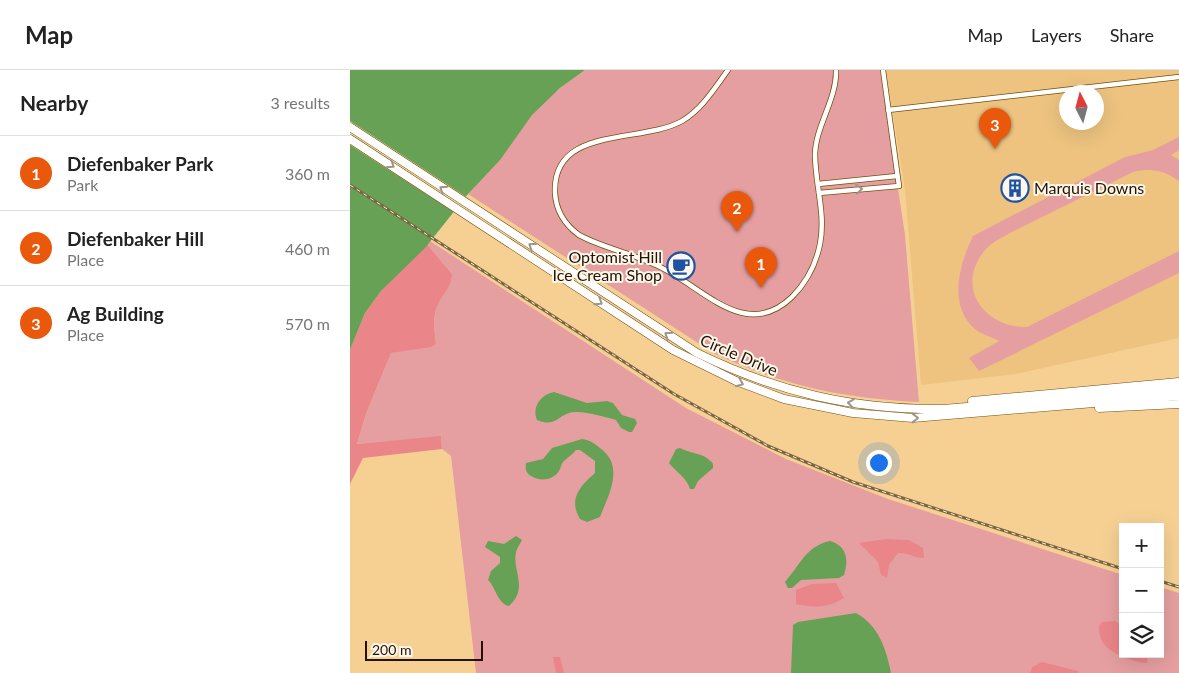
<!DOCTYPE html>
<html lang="en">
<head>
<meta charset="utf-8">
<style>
	:root { --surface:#fff; --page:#f6f6f6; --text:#222; --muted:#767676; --line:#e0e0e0; --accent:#ea580c }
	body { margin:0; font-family:Lato,sans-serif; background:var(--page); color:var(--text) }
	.controls { position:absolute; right:15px; bottom:15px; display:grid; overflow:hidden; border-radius:0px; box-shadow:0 5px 20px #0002 }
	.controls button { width:45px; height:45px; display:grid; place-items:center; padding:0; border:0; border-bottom:1px solid var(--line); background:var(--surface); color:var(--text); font:25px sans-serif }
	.compass { position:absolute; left:709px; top:15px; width:45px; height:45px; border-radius:50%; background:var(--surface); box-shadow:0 5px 20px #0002; rotate:354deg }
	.scale { position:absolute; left:15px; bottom:12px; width:118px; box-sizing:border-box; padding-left:5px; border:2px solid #221400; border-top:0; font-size:14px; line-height:18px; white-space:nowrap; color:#221400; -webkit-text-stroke:4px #fef6ea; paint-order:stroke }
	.you { position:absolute; left:528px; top:392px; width:18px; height:18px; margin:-12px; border:4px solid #fff; border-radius:50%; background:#1a73e8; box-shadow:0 0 0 8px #1a73e833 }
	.badge { display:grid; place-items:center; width:32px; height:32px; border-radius:50%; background:var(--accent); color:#fff; font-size:16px; font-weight:700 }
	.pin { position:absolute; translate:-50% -41px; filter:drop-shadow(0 1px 2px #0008) }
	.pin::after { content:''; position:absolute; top:26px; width:18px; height:15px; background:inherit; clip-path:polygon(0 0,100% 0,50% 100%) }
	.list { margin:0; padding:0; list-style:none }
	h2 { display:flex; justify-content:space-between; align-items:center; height:65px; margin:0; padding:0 20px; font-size:21px }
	h2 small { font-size:16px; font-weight:400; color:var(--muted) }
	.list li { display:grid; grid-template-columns:32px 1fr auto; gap:15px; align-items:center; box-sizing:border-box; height:75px; padding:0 20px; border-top:1px solid var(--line) }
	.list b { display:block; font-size:19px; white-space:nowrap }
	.list p { margin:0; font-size:16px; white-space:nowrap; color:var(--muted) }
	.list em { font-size:16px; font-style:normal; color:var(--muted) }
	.icon { flex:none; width:28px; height:28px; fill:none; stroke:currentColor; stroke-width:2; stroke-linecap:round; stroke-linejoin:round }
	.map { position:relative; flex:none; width:829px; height:603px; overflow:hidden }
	header { display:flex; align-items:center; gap:30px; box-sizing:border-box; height:70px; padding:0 25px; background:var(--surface); border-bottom:1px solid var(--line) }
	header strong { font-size:24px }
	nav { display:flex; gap:28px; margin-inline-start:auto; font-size:18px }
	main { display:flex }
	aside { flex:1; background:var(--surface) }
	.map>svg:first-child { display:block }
	.built { fill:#edc37f; fill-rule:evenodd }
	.green { fill:#e69fa0 }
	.forest { fill:#ea8689 }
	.water { fill:#67a155 }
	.pier { fill:#f6d093 }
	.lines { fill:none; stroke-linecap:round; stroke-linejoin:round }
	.street-casing { stroke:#72500f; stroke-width:6 }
	.highway-casing { stroke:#72500f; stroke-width:9 }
	.street { stroke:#fff; stroke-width:4.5 }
	.highway { stroke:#fff; stroke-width:8 }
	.rail-casing { stroke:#7c643e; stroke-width:3 }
	.rail { stroke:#fef6ea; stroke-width:1; stroke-dasharray:4; stroke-linecap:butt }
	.oneway { stroke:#9c958c }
	.labels { text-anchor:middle; stroke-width:4; stroke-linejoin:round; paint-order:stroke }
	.poi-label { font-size:16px; fill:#221400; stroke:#fef6ea; text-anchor:start }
	.street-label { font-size:16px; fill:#221400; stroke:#fef6ea }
</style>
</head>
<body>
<header>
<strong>Map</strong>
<nav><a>Map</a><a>Layers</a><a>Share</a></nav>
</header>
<main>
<aside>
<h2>Nearby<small>3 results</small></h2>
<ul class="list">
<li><span class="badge">1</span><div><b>Diefenbaker Park</b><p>Park</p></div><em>360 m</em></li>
<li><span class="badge">2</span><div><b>Diefenbaker Hill</b><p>Place</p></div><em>460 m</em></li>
<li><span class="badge">3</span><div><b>Ag Building</b><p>Place</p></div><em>570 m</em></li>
</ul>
</aside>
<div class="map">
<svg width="829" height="603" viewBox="0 0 829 603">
	<rect width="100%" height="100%" fill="#f6d093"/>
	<path class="built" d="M536 0H829V268L666 304 571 315 555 120ZM716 22H746V52H716Z"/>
	<g class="green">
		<path d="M235 0H530L555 165 569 332C492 328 435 316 365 284L118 124C142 99 160 71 182 45 196 27 217 13 235 0Z"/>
		<path d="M829 67V80L821 85 829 90V111C813 100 802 98 783 102L660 163C649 169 639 174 632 184 606 221 637 258 677 257L829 181V203L629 301 619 288 649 271C642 267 631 264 625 259 597 235 610 193 623 166L775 87 803 80Z"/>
		<path d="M80 171 336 338 436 389 538 429 773 505V584H810V517L829 523V603H126L101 386 92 379 91 367 7 374 16 344 41 283 86 274C85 262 82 249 87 237 91 226 103 216 102 204L77 174Z"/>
	</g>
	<g class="forest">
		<path d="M77 174 102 204C103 216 91 226 87 237 82 249 85 262 86 274L81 277 41 283 16 344 7 374 91 366 92 379 13 388 0 414V280L15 243 31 221Z"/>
		<path d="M536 469 559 470 573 478 574 488C564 488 560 483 548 483L539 495 537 508 531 505 528 492 509 473Z"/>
		<path d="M486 513 494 528C478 538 464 538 446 534V520L462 514Z"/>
		<path d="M765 551 773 556V584H798L797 593C784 593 755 582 751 569 749 565 749 560 749 556L752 552Z"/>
		<polygon points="203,587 210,587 214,603 206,603"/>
		<polygon points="692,592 728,601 729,603 680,603 682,597"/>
	</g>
	<g class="water">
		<polygon points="0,0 235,0 210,18 182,45 150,90 118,124 75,178 31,221 15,243 0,280"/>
		<path d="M204 322 237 333 257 331 263 333 272 345 285 349 287 353 282 362H279L271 358 266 350C256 347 229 339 219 343 205 348 205 357 187 350 182 337 190 325 204 322Z"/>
		<path d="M232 369C240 370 244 373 250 378 275 396 259 424 250 447L237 452 230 449C218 429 230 416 245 403V391L230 380H226C222 385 218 387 214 391 211 393 211 398 209 401 203 410 191 412 181 406 176 403 175 399 176 393L193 389 202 378Z"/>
		<path d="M330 378C341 384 356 383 363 394V398L348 411 344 419H340C337 408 326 402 319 393L326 379Z"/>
		<path d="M166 466 172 470C170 474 167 478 166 482 162 501 179 518 159 536 148 534 146 518 138 510L141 501 150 493V487L135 477 138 471 154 474Z"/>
		<path d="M480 471C497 476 499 490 494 505L489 508 451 510 442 518H438L435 512C450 495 456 476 480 471Z"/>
		<path d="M506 543C529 556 536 579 541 603H441L443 555 448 552Z"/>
	</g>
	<polygon class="pier" points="0,51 118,128 107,144 0,75"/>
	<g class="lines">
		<g class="street-casing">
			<g id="street">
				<path d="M378 0C364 19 352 39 332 51 291 74 202 55 205 123 206 141 214 154 229 165 253 178 281 183 306 195 352 215 394 273 442 227 456 213 466 194 470 174 476 144 465 114 465 84 466 55 487 29 486 0"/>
				<polyline points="538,40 829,7"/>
				<polyline points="468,114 547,106"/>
				<polyline points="469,123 549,116 533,0"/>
			</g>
		</g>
		<g class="highway-casing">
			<g id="highway">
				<path d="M0 57 347 283C427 322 503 340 593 339L829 319"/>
				<polyline points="0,69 323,280 386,311 434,329 503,343 563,348 829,326"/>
				<polyline points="622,331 829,312"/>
				<polyline points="749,338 829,334"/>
			</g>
		</g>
		<use href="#street" class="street"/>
		<use href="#highway" class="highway"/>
		<g class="rail-casing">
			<g id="rail">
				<polyline points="0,115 324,324 418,376 503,412 773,499"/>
				<polyline points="810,511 829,517"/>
			</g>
		</g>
		<use href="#rail" class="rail"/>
	</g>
	<defs><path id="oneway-chevron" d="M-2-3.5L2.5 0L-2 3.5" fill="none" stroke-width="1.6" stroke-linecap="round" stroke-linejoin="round" transform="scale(1.25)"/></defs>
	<g class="oneway">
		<use href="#oneway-chevron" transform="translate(41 95) rotate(33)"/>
		<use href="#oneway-chevron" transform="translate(93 119) rotate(-147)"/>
		<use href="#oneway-chevron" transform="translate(509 119) rotate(-6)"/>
		<use href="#oneway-chevron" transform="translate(182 176) rotate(-147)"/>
		<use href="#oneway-chevron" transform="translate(249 232) rotate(33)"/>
		<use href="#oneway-chevron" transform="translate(318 265) rotate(-147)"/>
		<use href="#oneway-chevron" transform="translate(390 313) rotate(22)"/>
		<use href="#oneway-chevron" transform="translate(501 333) rotate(-172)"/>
		<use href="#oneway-chevron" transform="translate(565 348)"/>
	</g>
	<defs>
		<g id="building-ring" transform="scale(1.4375)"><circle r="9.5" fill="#fef6ea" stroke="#1c53a5" stroke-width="1.5"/><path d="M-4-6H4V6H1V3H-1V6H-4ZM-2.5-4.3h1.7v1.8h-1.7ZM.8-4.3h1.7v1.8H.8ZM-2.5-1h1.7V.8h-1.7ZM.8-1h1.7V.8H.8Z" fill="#1c53a5"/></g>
		<g id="cafe-ring" transform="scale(1.4375)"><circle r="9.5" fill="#fef6ea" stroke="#1c53a5" stroke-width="1.5"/><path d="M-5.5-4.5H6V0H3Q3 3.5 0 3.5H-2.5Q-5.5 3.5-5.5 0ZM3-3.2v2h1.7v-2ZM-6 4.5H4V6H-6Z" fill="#1c53a5"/></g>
	</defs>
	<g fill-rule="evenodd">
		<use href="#building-ring" x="665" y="118"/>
		<use href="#cafe-ring" x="331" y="196"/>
	</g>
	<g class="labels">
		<g class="poi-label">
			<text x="684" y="124">Marquis Downs</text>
			<text x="312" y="193" text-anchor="end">Optomist Hill<tspan x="312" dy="18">Ice Cream Shop</tspan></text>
		</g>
		<g class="street-label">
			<text transform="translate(389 285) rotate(23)" y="6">Circle Drive</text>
		</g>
	</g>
</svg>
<div class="controls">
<button>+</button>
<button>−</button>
<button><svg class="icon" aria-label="layers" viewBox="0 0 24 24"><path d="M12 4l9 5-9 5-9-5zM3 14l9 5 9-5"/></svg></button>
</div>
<svg class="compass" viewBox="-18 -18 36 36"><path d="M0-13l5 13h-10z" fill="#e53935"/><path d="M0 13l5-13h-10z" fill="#767676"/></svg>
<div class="scale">200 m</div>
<div class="you"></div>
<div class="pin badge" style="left:411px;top:218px">1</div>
<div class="pin badge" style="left:387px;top:162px">2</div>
<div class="pin badge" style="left:645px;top:79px">3</div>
</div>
</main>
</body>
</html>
